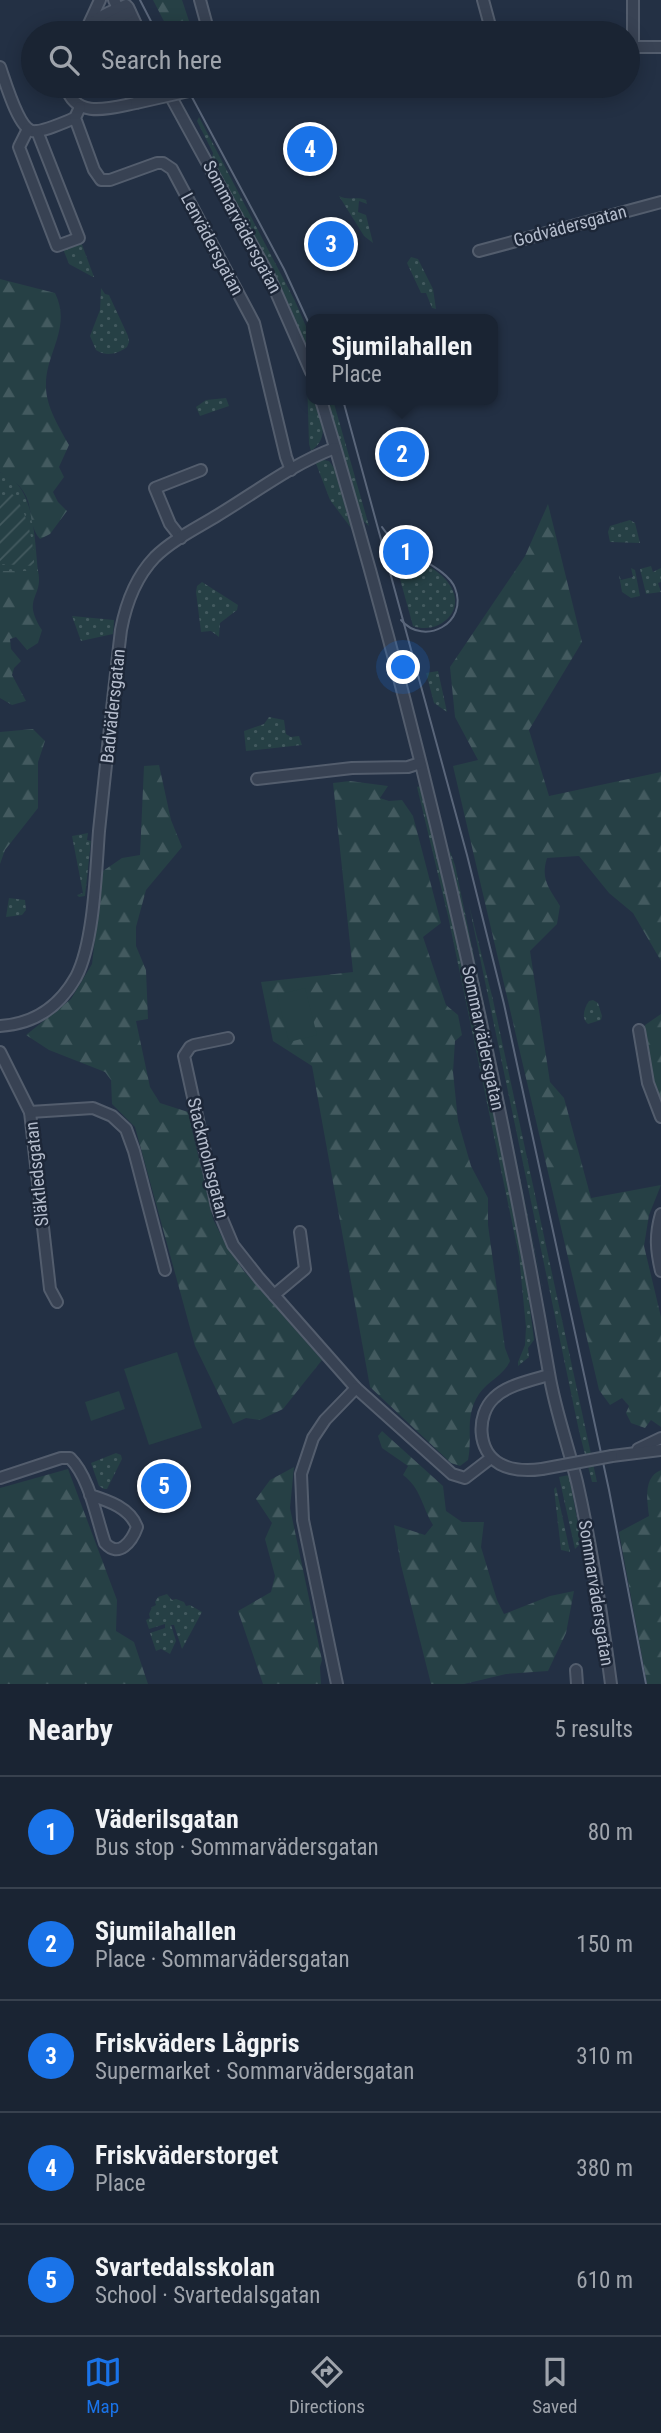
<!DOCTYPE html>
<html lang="en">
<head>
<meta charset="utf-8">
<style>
	:root { --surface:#1a2433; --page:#232c3b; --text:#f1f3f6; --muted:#9fa4ac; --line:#38414e; --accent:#1a73e8 }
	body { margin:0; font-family:"Roboto Condensed",sans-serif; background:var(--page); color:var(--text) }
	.you { position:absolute; left:404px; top:668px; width:24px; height:24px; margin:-18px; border:5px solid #fff; border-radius:50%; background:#1a73e8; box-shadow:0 0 0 10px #1a73e833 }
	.badge { display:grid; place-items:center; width:46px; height:46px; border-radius:50%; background:var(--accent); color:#fff; font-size:23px; font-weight:700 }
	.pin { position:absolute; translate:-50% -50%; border:4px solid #fff; box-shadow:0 2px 7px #0006 }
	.popup { position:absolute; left:306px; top:314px; width:192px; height:91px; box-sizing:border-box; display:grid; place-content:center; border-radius:14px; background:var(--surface); filter:drop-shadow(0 2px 5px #0005); font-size:23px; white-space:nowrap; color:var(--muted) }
	.popup b { font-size:26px; color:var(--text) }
	.popup::after { content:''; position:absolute; left:50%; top:100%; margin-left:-14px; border:14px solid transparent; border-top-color:var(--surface) }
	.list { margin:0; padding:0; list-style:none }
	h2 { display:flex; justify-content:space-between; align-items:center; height:91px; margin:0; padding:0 28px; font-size:30px }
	h2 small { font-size:23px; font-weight:400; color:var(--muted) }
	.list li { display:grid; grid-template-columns:46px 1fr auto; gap:21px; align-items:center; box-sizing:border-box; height:112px; padding:0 28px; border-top:2px solid var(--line) }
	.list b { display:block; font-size:26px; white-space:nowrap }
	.list p { margin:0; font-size:23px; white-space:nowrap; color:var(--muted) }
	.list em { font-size:23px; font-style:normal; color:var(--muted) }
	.icon { flex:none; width:38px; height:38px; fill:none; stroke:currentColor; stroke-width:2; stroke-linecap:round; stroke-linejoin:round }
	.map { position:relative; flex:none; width:661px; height:1684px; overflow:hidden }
	.search { position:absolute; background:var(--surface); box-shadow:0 4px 18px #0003; left:21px; right:21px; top:21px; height:77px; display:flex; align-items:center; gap:18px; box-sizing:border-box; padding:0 24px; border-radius:38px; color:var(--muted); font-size:26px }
	.sheet { height:651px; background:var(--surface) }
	nav { display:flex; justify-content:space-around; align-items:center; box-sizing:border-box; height:98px; border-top:2px solid var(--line); background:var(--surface); font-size:19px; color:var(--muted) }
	nav a { display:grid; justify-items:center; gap:4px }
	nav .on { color:var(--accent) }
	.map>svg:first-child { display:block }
	.grass { fill:url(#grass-dots) }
	.forest { fill:url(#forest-firs) }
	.garden { fill:url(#garden-furrows) }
	.pitch { fill:#264045 }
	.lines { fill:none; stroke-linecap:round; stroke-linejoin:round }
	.minor-casing { stroke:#535d6d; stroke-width:14 }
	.minor { stroke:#384253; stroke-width:10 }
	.tram { stroke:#5a667a; stroke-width:2 }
	.minor-bridge-casing { stroke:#535d6d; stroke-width:14; stroke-linecap:butt }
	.minor-bridge { stroke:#384253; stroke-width:10 }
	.labels { text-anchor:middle; stroke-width:5; stroke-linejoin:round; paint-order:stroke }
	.street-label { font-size:18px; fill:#b5bdcd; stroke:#1d2738 }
</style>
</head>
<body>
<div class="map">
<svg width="661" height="1684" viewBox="0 0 661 1684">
	<defs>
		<pattern id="grass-dots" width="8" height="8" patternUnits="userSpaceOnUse" patternTransform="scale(1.75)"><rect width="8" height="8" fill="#264045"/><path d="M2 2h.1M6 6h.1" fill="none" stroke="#435a5f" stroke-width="1.8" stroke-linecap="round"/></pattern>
		<pattern id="forest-firs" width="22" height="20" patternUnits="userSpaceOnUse" patternTransform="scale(1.75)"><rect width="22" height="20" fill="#264045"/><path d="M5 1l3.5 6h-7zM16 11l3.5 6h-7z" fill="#435a5f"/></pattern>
		<pattern id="garden-furrows" width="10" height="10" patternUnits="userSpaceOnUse" patternTransform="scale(1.75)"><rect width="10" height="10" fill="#264045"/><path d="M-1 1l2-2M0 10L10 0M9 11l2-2" fill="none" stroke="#435a5f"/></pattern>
	</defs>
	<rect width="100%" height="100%" fill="#233044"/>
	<g class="grass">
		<path d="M82 86H152L153 88C131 94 98 108 82 86Z"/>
		<polygon points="199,117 295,301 311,338 311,358 290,307 212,158 213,153 197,121"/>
		<path d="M339 196C349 201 356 196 366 200L367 204 359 201 358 212 366 215 373 243 364 236Z"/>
		<polygon points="81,242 94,277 93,277 69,264 63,249"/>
		<polygon points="411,257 418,259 433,289 436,309 432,308 426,293 421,293 407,263"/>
		<path d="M101 288 105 294 109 295 128 336 129 342 127 347C118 354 106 357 96 350L90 336 100 310Z"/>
		<path d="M307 378 311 388V400H315C321 418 331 437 311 451L309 444Z"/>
		<polygon points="226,398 229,406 200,416 196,407 206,400"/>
		<polygon points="326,400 333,400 369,526 360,518"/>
		<polygon points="318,459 329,461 335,469 351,528 330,500 315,461"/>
		<path d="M0 472C6 475 14 479 18 485 35 505 35 546 38 571H0Z"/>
		<polygon points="630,520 635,523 640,543 610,542 608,532 610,526"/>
		<path d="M402 551C418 561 442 570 451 587 466 613 437 635 413 626L395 561Z"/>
		<polygon points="651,566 653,572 661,568 661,582 658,583 661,592 646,594 640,569"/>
		<polygon points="631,568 635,570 640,596 631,598 622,592 619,575 621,580 633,577"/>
		<polygon points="202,582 238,605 237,610 220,623 219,637 211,631 201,632 196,592 197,586"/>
		<polygon points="72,616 114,620 113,634 81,641"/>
		<polygon points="438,671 447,712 434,703 426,673"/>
		<polygon points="269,717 284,720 286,734 291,737 299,736 302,745 246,751 244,731 264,724"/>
		<polygon points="420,786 454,917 494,1109 523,1253 534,1340 528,1348 529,1357 518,1366 518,1362 525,1345 526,1327 519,1256 448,916 417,787"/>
		<polygon points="88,833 87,840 91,841 85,896 79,897 77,895 83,893 72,836"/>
		<polygon points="449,849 455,865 545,1299"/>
		<polygon points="9,898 25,900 26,910 22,915 6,917"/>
		<polygon points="469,905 493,1000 597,1482 592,1482 579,1431"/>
		<path d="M589 1001 593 1000 598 1003 602 1016 601 1020 588 1024C581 1019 584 1008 589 1001Z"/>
		<polygon points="116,1453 121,1455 122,1459 107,1489 104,1489 99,1486 91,1463"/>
		<polygon points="569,1475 581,1541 578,1541 579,1545 575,1549 559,1477"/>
		<polygon points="556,1487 570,1552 561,1550 554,1489"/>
		<polygon points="167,1594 172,1600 176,1599 184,1602 186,1606 190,1605 202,1612 182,1649 174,1625 171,1625 176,1641 170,1654 161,1649 156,1651 150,1633 165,1628 165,1624 149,1629 146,1620 150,1618 149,1614 152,1607 156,1605 155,1602 158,1597"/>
	</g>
	<g class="forest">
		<polygon points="153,0 182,0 193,33 170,33"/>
		<path d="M0 279 55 293C72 327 46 353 46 384 45 405 59 427 69 445L59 467 64 477 53 492 58 502 67 511 50 534 40 539C30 528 32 514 28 501 23 486 12 479 0 472Z"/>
		<path d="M548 504 582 642 529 730 549 796 661 772V961L633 913 609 893 579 856 547 858C540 880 550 889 560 906L557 924 530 951 550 1082 564 1098 591 1198 661 1185 649 1215 644 1246 661 1317V1427L651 1420 645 1428 631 1423 626 1413 629 1406 622 1398 610 1405 599 1390 453 766 478 760 455 717 450 667 525 556Z"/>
		<path d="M0 571H38C44 598 21 597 42 630L38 643 27 650 16 637 10 639 11 649 21 661 14 668 12 675 26 701 12 705 0 698Z"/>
		<polygon points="33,729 45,741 38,762 38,808 5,850 0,864 0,732"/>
		<polygon points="159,765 171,820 182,847 146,890 136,927 136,946 146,970 148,1019 136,1021 150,1087 160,1103 188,1112 213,1219 226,1245 243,1270 322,1360 283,1409 260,1420 246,1418 233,1424 195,1346 135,1127 112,1104 111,1080 105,1072 49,1050 26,1035 71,999 92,964 103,871 122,858 140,855 144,766"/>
		<path d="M350 781 388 786 380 798 389 801 402 800 413 816 441 923 423 937 446 1005 458 1015 462 1035 455 1041 453 1072 458 1121 471 1166 488 1198V1225L505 1348 510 1361C504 1375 488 1381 479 1394 464 1417 473 1436 468 1460L460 1466 451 1463 370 1387 312 1066 273 1041 261 982 353 972 333 783Z"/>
		<path d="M661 1014V1099C651 1079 639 1048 645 1025Z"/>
		<path d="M382 1431 443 1486 446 1511 462 1522H484L481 1547 497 1600 504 1614 550 1596 574 1591 566 1633 548 1671 506 1674 464 1684H431L401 1565 394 1525 425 1535 433 1525C422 1507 421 1488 403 1475L408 1466 382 1448 378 1436Z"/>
		<polygon points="294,1467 290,1508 322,1660 320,1667 321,1684 263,1684 238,1611 271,1592 275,1576 265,1539 272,1523 256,1499 270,1480"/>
		<polygon points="68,1469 117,1600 116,1631 134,1642 148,1684 0,1684 0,1488"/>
		<path d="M661 1470V1684H647L619 1532 649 1516C647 1500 643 1477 661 1470Z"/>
	</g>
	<path class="garden" d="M11 493C26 505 35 547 34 566L0 564V506Z"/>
	<g class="pitch">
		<polygon points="305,988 317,1035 289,1042 277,995"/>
		<polygon points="177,1352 202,1428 149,1445 124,1369"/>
		<polygon points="119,1391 125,1409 91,1421 85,1402"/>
	</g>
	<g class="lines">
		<g class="minor-casing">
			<g id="minor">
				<polyline points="114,0 130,33"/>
				<polyline points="200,0 209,33"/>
				<polyline points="483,0 492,33"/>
				<polyline points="128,7 140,33"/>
				<polyline points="88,26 100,0"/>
				<polyline points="96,31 116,33"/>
				<path d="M84 33C92 18 111 12 126 5"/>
				<polyline points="89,33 130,12"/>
				<polyline points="628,47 661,47"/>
				<polyline points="633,47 633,0"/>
				<path d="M0 67C5 81 18 127 32 131 41 133 65 122 75 118"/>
				<path d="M66 86C75 120 110 108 136 103"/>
				<polyline points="165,86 268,274 311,372"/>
				<polyline points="80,107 75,118 94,170 101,180 110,180 157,163 163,163 172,169 254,323 286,457 291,470"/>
				<polyline points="28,129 19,147 57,246 79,238 37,131"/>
				<polyline points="479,251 661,202"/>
				<path d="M321 400C417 719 492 1044 549 1373 555 1410 568 1445 577 1482 592 1548 602 1616 611 1684"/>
				<polyline points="181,538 170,524 155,488 201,470"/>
				<polyline points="257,779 352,768 408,767 420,763"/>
				<path d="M0 1026C34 1024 59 1007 76 977 94 943 96 871 99 831 106 764 113 697 121 630 126 603 135 578 155 557 172 540 197 528 218 515 256 492 294 463 335 448"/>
				<polyline points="639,1030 648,1083 661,1117"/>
				<polyline points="228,1038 194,1045 190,1047 184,1056 217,1207 233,1245 259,1278 356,1388 452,1474 465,1478 491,1458"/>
				<polyline points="0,1052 30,1112 50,1289 57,1302"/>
				<polyline points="30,1112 93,1108 112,1116 126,1129 134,1151 165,1270"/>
				<path d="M661 1214C655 1235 656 1250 661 1271"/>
				<polyline points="274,1295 305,1269 300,1232"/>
				<polyline points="638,1449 661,1438"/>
				<polyline points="612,1456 661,1450"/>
				<path d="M542 1469C528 1471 513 1471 500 1464 477 1451 476 1415 494 1398 507 1385 532 1380 549 1375"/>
				<path d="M0 1478 61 1458H70C90 1478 96 1517 105 1543 119 1559 132 1541 137 1527 130 1508 109 1501 90 1495"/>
				<polyline points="576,1670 577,1684"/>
				<polyline points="337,1684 303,1520 301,1474 313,1438 325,1420 356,1388"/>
			</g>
		</g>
		<use href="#minor" class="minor"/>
		<g class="tram">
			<polyline points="140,0 157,33"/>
			<polyline points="186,86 284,269 311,328"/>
			<polyline points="343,400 467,855 504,1004 609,1490 646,1684"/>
			<path d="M382 527C399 554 446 565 455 588 469 623 424 647 401 620"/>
		</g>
		<g class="minor-bridge-casing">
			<g id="minor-bridge">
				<polyline points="136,103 211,86"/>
				<polyline points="542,1469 612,1456"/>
			</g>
		</g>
		<use href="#minor-bridge" class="minor-bridge"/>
	</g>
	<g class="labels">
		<g class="street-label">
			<text transform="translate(570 226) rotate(-15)" y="6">Godvädersgatan</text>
			<text transform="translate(242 227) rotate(62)" y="6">Sommarvädersgatan</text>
			<text transform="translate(212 244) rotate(62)" y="6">Lenvädersgatan</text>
			<text transform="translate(113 706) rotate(-84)" y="6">Badvädersgatan</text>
			<text transform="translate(483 1038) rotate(78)" y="6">Sommarvädersgatan</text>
			<text transform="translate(208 1158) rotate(76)" y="6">Stackmolnsgatan</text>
			<text transform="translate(37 1174) rotate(-96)" y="6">Släktledsgatan</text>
			<text transform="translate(596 1593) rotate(81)" y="6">Sommarvädersgatan</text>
		</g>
	</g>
</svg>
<div class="you"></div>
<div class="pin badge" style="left:406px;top:552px">1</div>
<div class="pin badge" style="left:402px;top:454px">2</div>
<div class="popup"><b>Sjumilahallen</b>Place</div>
<div class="pin badge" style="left:331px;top:244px">3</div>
<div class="pin badge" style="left:310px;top:149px">4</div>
<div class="pin badge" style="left:164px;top:1486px">5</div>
<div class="search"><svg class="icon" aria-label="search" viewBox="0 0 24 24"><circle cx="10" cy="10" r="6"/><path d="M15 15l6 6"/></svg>Search here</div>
</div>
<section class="sheet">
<h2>Nearby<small>5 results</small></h2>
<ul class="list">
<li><span class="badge">1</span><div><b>Väderilsgatan</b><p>Bus stop · Sommarvädersgatan</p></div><em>80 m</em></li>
<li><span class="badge">2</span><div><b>Sjumilahallen</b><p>Place · Sommarvädersgatan</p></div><em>150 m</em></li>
<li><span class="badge">3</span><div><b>Friskväders Lågpris</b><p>Supermarket · Sommarvädersgatan</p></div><em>310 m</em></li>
<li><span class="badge">4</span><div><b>Friskväderstorget</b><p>Place</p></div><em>380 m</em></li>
<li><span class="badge">5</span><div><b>Svartedalsskolan</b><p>School · Svartedalsgatan</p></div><em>610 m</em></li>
</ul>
</section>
<nav>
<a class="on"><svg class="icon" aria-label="map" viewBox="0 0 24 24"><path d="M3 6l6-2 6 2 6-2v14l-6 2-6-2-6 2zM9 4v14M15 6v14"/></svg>Map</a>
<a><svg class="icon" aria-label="directions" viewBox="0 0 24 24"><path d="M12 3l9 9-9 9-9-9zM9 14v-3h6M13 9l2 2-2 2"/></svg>Directions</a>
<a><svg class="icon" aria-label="saved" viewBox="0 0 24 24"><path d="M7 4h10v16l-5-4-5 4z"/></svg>Saved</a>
</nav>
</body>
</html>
